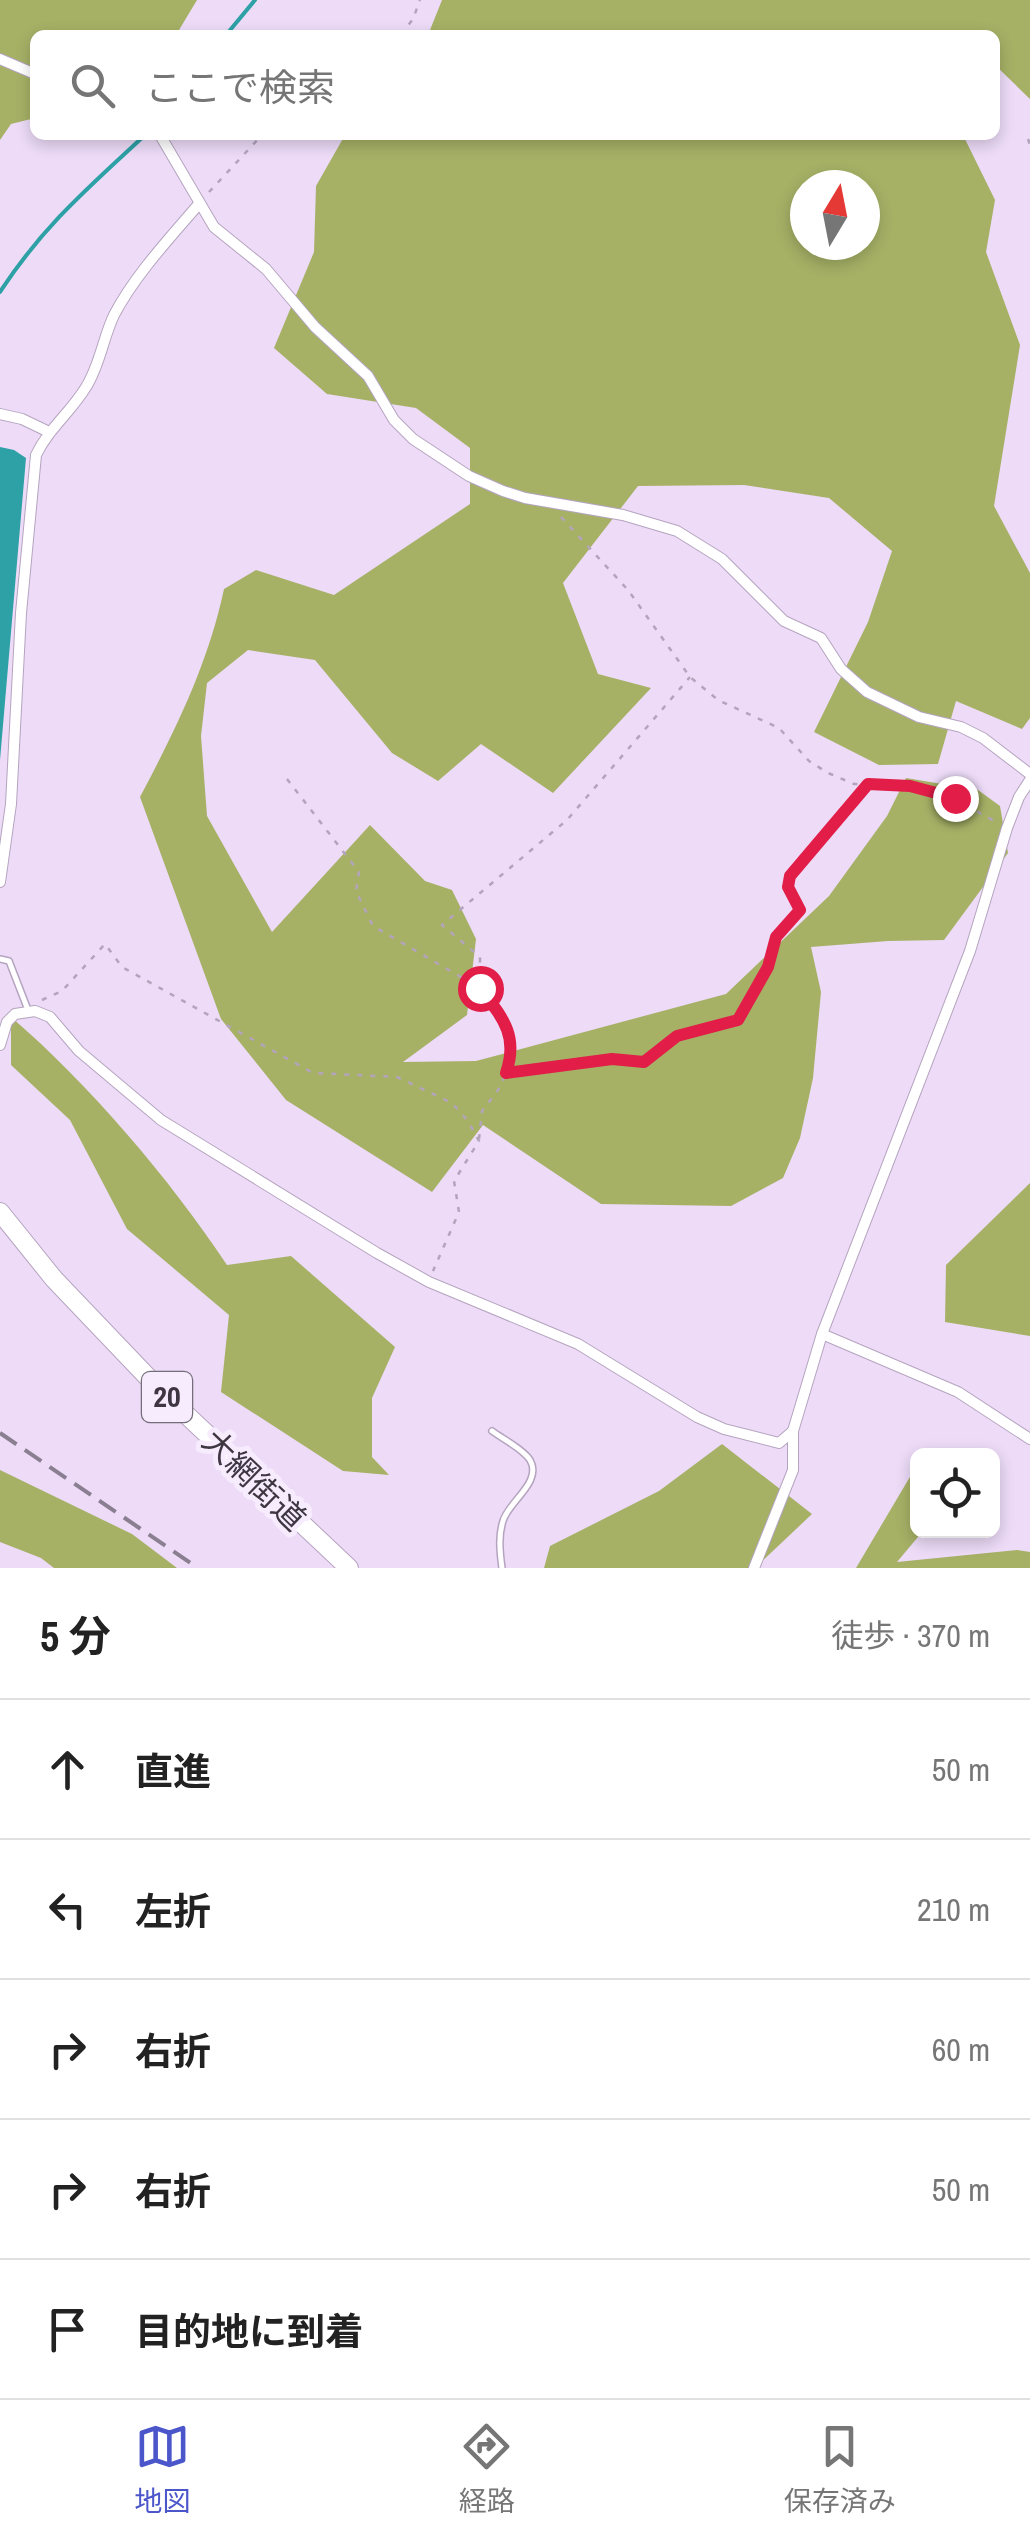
<!DOCTYPE html>
<html lang="ja">
<head>
<meta charset="utf-8">
<style>
	:root { --surface:#fff; --page:#f6f6f6; --text:#222; --muted:#767676; --line:#e0e0e0; --accent:#4b56cb }
	body { margin:0; font-family:"Archivo Narrow","Noto Sans JP",sans-serif; background:var(--page); color:var(--text) }
	.controls { position:absolute; right:30px; bottom:30px; display:grid; overflow:hidden; border-radius:15px; box-shadow:0 5px 15px #0003 }
	.controls button { width:90px; height:90px; display:grid; place-items:center; padding:0; border:0; border-bottom:2px solid var(--line); background:var(--surface); color:var(--text); font:50px sans-serif }
	.compass { position:absolute; left:790px; top:170px; width:90px; height:90px; border-radius:50%; background:var(--surface); box-shadow:0 5px 15px #0003; rotate:10deg }
	.stop { position:absolute; width:30px; height:30px; margin:-22px; border:8px solid #e11d48; border-radius:50%; background:#fff }
	.stop.end { background:#e11d48; border-color:#fff; box-shadow:0 2px 10px #0008 }
	.list { margin:0; padding:0; list-style:none }
	h2 { display:flex; justify-content:space-between; align-items:center; height:130px; margin:0; padding:0 40px; font-size:42px }
	h2 small { font-size:32px; font-weight:400; color:var(--muted) }
	.list li { display:grid; grid-template-columns:65px 1fr auto; gap:30px; align-items:center; box-sizing:border-box; height:140px; padding:0 40px; border-top:2px solid var(--line) }
	.list b { display:block; font-size:38px; white-space:nowrap }
	.list em { font-size:32px; font-style:normal; color:var(--muted) }
	.icon { flex:none; width:55px; height:55px; fill:none; stroke:currentColor; stroke-width:2; stroke-linecap:round; stroke-linejoin:round }
	.map { position:relative; flex:none; width:1030px; height:1568px; overflow:hidden }
	.search { position:absolute; background:var(--surface); box-shadow:0 5px 15px #0003; left:30px; right:30px; top:30px; height:110px; display:flex; align-items:center; gap:25px; box-sizing:border-box; padding:0 35px; border-radius:15px; color:var(--muted); font-size:38px }
	.sheet { height:830px; background:var(--surface) }
	nav { display:flex; justify-content:space-around; align-items:center; box-sizing:border-box; height:140px; border-top:2px solid var(--line); background:var(--surface); font-size:28px; color:var(--muted) }
	nav a { display:grid; justify-items:center; gap:5px }
	nav .on { color:var(--accent) }
	.map>svg:first-child { display:block }
	.forest { fill:#a6b166; fill-rule:evenodd }
	.water { fill:#2da1a5 }
	.lines { fill:none; stroke-linecap:round; stroke-linejoin:round }
	.stream { stroke:#2da1a5; stroke-width:4 }
	.lane-casing { stroke:#b5a4bf; stroke-width:8 }
	.street-casing { stroke:#b5a4bf; stroke-width:12 }
	.primary-casing { stroke:#b5a4bf; stroke-width:20 }
	.path { stroke:#b3a4bb; stroke-width:2.5; stroke-dasharray:5 8; stroke-linecap:butt }
	.lane { stroke:#fff; stroke-width:5 }
	.street { stroke:#fff; stroke-width:10 }
	.primary { stroke:#fff; stroke-width:18 }
	.rail { stroke:#8a7e91; stroke-width:4; stroke-dasharray:20 10; stroke-linecap:butt }
	.route { stroke:#e11d48; stroke-width:12 }
	.labels { text-anchor:middle; stroke-width:10; stroke-linejoin:round; paint-order:stroke }
	.shield { fill:#f6ecfd; stroke:#756d7a; stroke-width:2.5 }
	.shield-label { font-size:30px; font-weight:bold; fill:#3e3742 }
	.street-label { font-size:32px; fill:#3e3742; stroke:#f6ecfd }
</style>
</head>
<body>
<div class="map">
<svg width="1030" height="1568" viewBox="0 0 1030 1568">
	<rect width="100%" height="100%" fill="#eddbf8"/>
	<g class="forest">
		<polygon points="0,0 197,0 176,35 35,35 35,118 11,124 0,140"/>
		<polygon points="442,0 1030,0 1030,99 995,65 995,35 428,35"/>
		<path d="M345 135H963L995 200 986 252 1020 345 994 506 1030 573V718L1022 729 956 701 938 764 879 765 814 732 868 622 892 551 829 498 744 485 638 486 563 583 598 674 651 688 553 793 481 744 438 781 392 753 315 660 248 650 207 683 201 736 207 816 272 932 370 825 425 881 452 890 476 939 467 1015 403 1062 476 1061 726 994 829 896 887 816 906 778 978 790 1000 806 1008 853 944 940 888 941 811 947 821 992 813 1078 800 1138 783 1178 731 1206 601 1204 483 1125 432 1192 286 1100 221 1019 140 797C176 729 208 664 224 589L256 570 334 595 470 504V448L416 408 327 394 274 348 314 252 316 186ZM805 185H865V245H805Z"/>
		<path d="M11 1017C89 1084 170 1179 227 1265L291 1256 395 1347 372 1398V1457L389 1475 343 1471 221 1392 229 1315 127 1229 70 1120 11 1065Z"/>
		<polygon points="1030,1183 1030,1336 945,1322 946,1265"/>
		<polygon points="722,1444 812,1514 755,1568 544,1568 550,1546 659,1491"/>
		<polygon points="917,1465 918,1530 923,1531 897,1562 1017,1550 1030,1552 1030,1568 856,1568"/>
		<polygon points="0,1470 132,1534 177,1568 54,1568 41,1558 0,1542"/>
	</g>
	<polygon class="water" points="0,447 14,450 26,458 0,760"/>
	<g class="lines">
		<g class="stream">
			<polyline points="226,35 255,0"/>
			<path d="M0 292C43 226 88 188 145 135"/>
		</g>
		<g class="lane-casing">
			<g id="lane">
				<polyline points="0,959 9,961 28,1010"/>
				<path d="M492 1431C503 1439 523 1449 530 1460 543 1482 508 1502 503 1521 498 1536 500 1553 502 1568"/>
			</g>
		</g>
		<g class="street-casing">
			<g id="street">
				<polyline points="0,59 35,74"/>
				<polyline points="160,135 214,227 266,269 315,327 368,376 394,420 413,439 469,476 503,491 525,498 623,515 677,531 722,559 784,621 821,638 841,669 867,692 919,717 961,727 983,738 1030,774"/>
				<polyline points="0,414 22,419 47,431"/>
				<path d="M0 882 11 804 21 613 36 455C49 428 71 412 86 387 100 365 103 338 114 315 135 275 169 239 198 205"/>
				<polyline points="0,1045 7,1022 15,1014 35,1011 50,1017 79,1051 161,1120 377,1253 429,1282 578,1344 697,1417 724,1429 779,1443 793,1431"/>
				<polyline points="822,1334 958,1392 1030,1439"/>
				<polyline points="754,1568 793,1470 793,1431 822,1334 970,951 1007,828 1019,797 1030,780"/>
			</g>
		</g>
		<g class="primary-casing">
			<polyline id="primary" points="0,1212 54,1279 159,1389 349,1568"/>
		</g>
		<g class="path">
			<polyline points="401,35 413,19 420,0"/>
			<polyline points="1028,139 1030,145"/>
			<polyline points="209,192 262,135"/>
			<polyline points="561,517 628,590 690,677 718,700 779,728 809,761 828,773 854,784 910,785 934,791 955,799 998,823"/>
			<polyline points="287,779 359,872 356,891 373,926 480,988 480,957 442,925 567,820 690,677"/>
			<polyline points="42,1000 62,991 105,944 122,967 313,1073 397,1077 452,1103 468,1121 479,1141 454,1181 459,1212 433,1271"/>
			<polyline points="506,1073 612,1059 644,1062 677,1036 739,1020 769,967 776,937 800,910 788,887 790,876 868,785"/>
			<polyline points="479,1139 482,1111 501,1086 512,1056 506,1022 481,990"/>
		</g>
		<use href="#lane" class="lane"/>
		<use href="#street" class="street"/>
		<use href="#primary" class="primary"/>
		<polyline class="rail" points="0,1433 198,1568"/>
	</g>
	<g class="lines">
		<path class="route" d="M480 988C502 1017 519 1035 506 1073L612 1059 644 1062 677 1036 738 1020 768 967 776 937 800 910 788 887 790 876 868 784 910 786 955 798"/>
	</g>
	<g class="labels">
		<rect class="shield" x="142" y="1372" width="50" height="50" rx="8"/>
		<g class="shield-label">
			<text x="167" y="1407">20</text>
		</g>
		<g class="street-label">
			<text transform="translate(254 1480) rotate(44)" y="11">大網街道</text>
		</g>
	</g>
</svg>
<div class="controls">
<button><svg class="icon" aria-label="locate" viewBox="0 0 24 24"><circle cx="12" cy="12" r="6"/><path d="M12 2v4M12 18v4M2 12h4M18 12h4"/></svg></button>
</div>
<svg class="compass" viewBox="-18 -18 36 36"><path d="M0-13l5 13h-10z" fill="#e53935"/><path d="M0 13l5-13h-10z" fill="#767676"/></svg>
<div class="stop" style="left:480px;top:988px"></div>
<div class="stop end" style="left:955px;top:798px"></div>
<div class="search"><svg class="icon" aria-label="search" viewBox="0 0 24 24"><circle cx="10" cy="10" r="6"/><path d="M15 15l6 6"/></svg>ここで検索</div>
</div>
<section class="sheet">
<h2>5 分<small>徒歩 · 370 m</small></h2>
<ul class="list">
<li><svg class="icon" aria-label="ahead" viewBox="0 0 24 24"><path d="M12 20V5M6 11l6-6 6 6"/></svg><div><b>直進</b></div><em>50 m</em></li>
<li><svg class="icon" aria-label="left" viewBox="0 0 24 24"><path d="M17 20v-9H6M10 6l-5 5 5 5"/></svg><div><b>左折</b></div><em>210 m</em></li>
<li><svg class="icon" aria-label="right" viewBox="0 0 24 24"><path d="M7 20v-9h11M14 6l5 5-5 5"/></svg><div><b>右折</b></div><em>60 m</em></li>
<li><svg class="icon" aria-label="right" viewBox="0 0 24 24"><path d="M7 20v-9h11M14 6l5 5-5 5"/></svg><div><b>右折</b></div><em>50 m</em></li>
<li><svg class="icon" aria-label="arrive" viewBox="0 0 24 24"><path d="M6 21V4h12l-3 4 3 4H6"/></svg><div><b>目的地に到着</b></div></li>
</ul>
</section>
<nav>
<a class="on"><svg class="icon" aria-label="map" viewBox="0 0 24 24"><path d="M3 6l6-2 6 2 6-2v14l-6 2-6-2-6 2zM9 4v14M15 6v14"/></svg>地図</a>
<a><svg class="icon" aria-label="directions" viewBox="0 0 24 24"><path d="M12 3l9 9-9 9-9-9zM9 14v-3h6M13 9l2 2-2 2"/></svg>経路</a>
<a><svg class="icon" aria-label="saved" viewBox="0 0 24 24"><path d="M7 4h10v16l-5-4-5 4z"/></svg>保存済み</a>
</nav>
</body>
</html>
